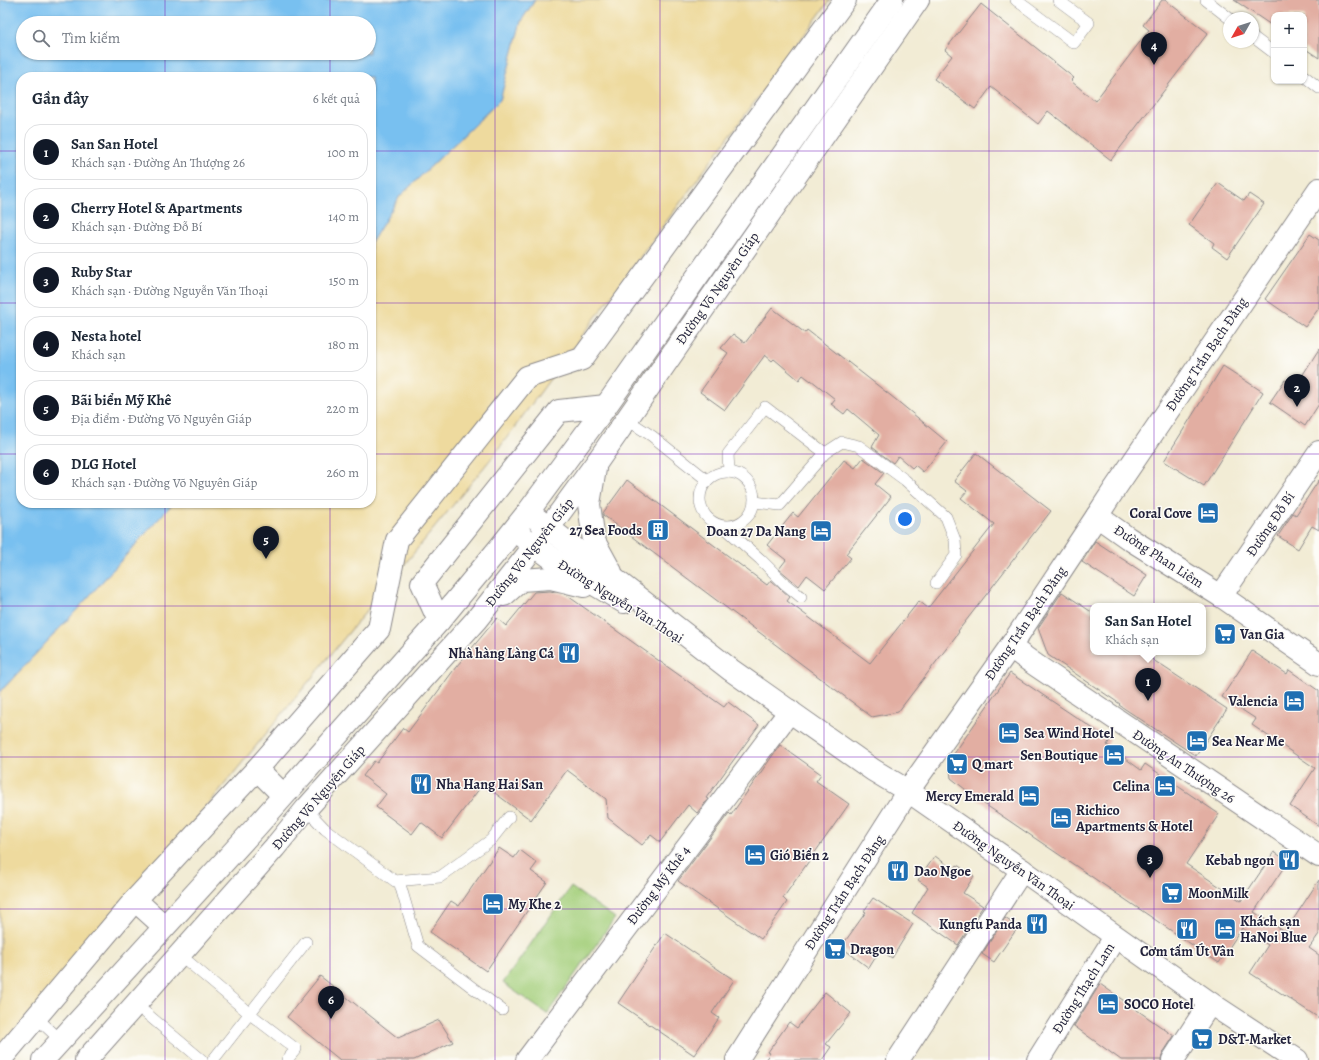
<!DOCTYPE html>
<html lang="vi">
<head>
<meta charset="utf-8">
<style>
	:root { --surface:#fff; --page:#f2f2f3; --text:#1f2937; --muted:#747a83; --line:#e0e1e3; --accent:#111827 }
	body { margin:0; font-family:Alegreya,serif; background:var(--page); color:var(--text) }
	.controls { position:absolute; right:12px; top:12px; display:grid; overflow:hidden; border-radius:8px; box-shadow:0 1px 3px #0004 }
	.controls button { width:36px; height:36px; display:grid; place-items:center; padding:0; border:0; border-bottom:1px solid var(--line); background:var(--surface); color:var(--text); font:20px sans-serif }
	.compass { position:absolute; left:1223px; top:12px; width:36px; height:36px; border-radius:50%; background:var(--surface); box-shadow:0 1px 3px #0004; rotate:231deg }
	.you { position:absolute; left:905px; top:519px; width:14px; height:14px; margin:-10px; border:3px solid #fff; border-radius:50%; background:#1a73e8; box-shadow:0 0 0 6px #1a73e833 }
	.badge { display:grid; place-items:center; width:26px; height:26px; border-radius:50%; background:var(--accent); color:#fff; font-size:13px; font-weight:700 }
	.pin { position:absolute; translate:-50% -33px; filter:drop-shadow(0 1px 2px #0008) }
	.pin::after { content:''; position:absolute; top:21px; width:14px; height:12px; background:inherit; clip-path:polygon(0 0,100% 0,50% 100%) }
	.popup { position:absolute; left:1090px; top:603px; width:116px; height:52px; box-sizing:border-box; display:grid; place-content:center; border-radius:8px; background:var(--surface); filter:drop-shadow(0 1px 3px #0005); font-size:13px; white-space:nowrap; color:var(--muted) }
	.popup b { font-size:15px; color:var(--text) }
	.popup::after { content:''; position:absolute; left:50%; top:100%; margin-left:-8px; border:8px solid transparent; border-top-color:var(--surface) }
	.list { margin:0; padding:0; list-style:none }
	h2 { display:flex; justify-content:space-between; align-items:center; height:52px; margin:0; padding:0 16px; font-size:17px }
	h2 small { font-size:13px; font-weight:400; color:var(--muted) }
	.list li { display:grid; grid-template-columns:26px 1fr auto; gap:12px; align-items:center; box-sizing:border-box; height:56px; margin:0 8px 8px; padding:0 8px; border:1px solid var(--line); border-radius:16px }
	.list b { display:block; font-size:15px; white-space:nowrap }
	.list p { margin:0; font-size:13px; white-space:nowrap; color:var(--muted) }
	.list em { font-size:13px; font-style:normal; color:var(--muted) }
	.icon { flex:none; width:22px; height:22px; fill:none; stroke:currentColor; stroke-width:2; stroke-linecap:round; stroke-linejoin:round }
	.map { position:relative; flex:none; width:1319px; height:1060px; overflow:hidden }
	.search { position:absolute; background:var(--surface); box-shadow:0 1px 3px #0004; left:16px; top:16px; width:360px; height:44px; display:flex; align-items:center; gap:10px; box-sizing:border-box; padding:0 14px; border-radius:22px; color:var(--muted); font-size:15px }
	.panel { position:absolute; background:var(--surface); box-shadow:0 1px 3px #0004; left:16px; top:72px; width:360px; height:436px; border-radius:16px }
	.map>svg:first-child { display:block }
	.green { fill:#a4cf7b; stroke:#63785b }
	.sand { fill:#eeda9e; stroke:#887e6c }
	.water { fill:#78c0f0; stroke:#4d7196; fill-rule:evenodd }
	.building { fill:#e2aea2 }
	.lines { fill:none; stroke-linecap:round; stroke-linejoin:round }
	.lane-casing { stroke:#8a8788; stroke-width:12 }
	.street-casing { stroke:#8a8788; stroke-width:24 }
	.secondary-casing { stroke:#8a8788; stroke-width:24 }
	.lane { stroke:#fff; stroke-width:11 }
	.street { stroke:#fff; stroke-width:22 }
	.secondary { stroke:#fff; stroke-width:22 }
	.grid { fill:none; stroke:#7b2cbf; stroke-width:1; stroke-opacity:0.55 }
	.labels { text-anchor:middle; stroke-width:3; stroke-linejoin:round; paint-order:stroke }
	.street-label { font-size:14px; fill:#22223b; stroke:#fdfcf7 }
	.poi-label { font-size:14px; font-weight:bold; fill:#22223b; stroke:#fdfcf7; text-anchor:start }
</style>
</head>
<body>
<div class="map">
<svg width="1319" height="1060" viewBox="0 0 1319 1060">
	<rect width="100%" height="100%" fill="#fdfcf7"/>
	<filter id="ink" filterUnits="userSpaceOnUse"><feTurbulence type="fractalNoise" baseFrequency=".025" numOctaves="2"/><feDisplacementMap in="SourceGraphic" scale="8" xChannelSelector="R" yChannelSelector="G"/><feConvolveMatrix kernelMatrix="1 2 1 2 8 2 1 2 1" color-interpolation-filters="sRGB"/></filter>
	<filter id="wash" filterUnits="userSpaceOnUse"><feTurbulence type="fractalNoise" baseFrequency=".012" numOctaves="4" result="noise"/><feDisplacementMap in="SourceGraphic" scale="16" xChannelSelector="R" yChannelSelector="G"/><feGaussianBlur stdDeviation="0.9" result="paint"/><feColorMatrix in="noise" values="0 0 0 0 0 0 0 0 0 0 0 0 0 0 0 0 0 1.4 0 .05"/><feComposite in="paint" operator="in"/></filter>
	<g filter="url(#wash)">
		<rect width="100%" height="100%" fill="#f2ecd5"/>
		<polygon class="green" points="571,887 615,918 547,1014 503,983"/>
		<polygon class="sand" points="535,0 830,0 494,455 139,889 0,1049 0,692 73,614 173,503 371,503 371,243 400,196 500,100 521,21"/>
		<path class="water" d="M0 0H535L521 21 500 100 400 196 371 243V77H21V503H173L73 614 0 692ZM23 23H369V53H23Z"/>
		<g id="blocks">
			<g class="building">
				<polygon points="1162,0 1165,0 1208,33 1111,160 1048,111 1038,124 991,87 975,109 934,79 952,56 945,50 981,4 1074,78 1071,81 1095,101 1149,30 1143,25"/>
				<polygon points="1234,0 1319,0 1319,58 1304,48 1304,15 1274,15 1274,27"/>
				<polygon points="1218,183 1244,201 1249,194 1264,204 1227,258 1212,247 1214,243 1189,225"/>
				<polygon points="1310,234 1319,240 1319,308 1305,327 1265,299"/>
				<polygon points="772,308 805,333 807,330 895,399 947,442 923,472 915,465 912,468 898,456 893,463 872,447 879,435 860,419 848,409 844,414 831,404 835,399 811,380 811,381 803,375 799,380 774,359 772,361 765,355 725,410 700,392 728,353 721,348 733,334 745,343"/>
				<polygon points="1319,349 1319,404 1305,426 1270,402 1285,380 1295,387"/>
				<polygon points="1223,366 1263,392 1204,486 1164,461"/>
				<polygon points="976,453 1051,511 958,631 959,632 898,712 872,717 603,515 603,513 627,480 767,585 771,580 790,597 787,601 870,663 919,601 928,608 994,524 961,498 967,491 954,481"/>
				<polygon points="863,458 884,473 875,484 891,497 846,554 851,558 825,589 807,575 799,586 779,569 786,560 767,545 793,513 798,517 844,460 855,468"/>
				<polygon points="1319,480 1319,530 1312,526 1298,549 1278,536 1293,513 1296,515"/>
				<polygon points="1095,541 1147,575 1134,596 1082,562"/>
				<polygon points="550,591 565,594 724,707 728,702 759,725 706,798 708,799 697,813 688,805 660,842 651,835 642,845 608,818 606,799 567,770 531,820 483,784 442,838 421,822 412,834 376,807 386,794 363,776 374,761 377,763 403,728 408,732 456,667 497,618 506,626 534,592"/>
				<polygon points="1062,592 1093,613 1093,652 1141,652 1227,709 1196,756 1119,705 1120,704 1048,655 1038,628"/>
				<polygon points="1252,651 1287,674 1289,670 1319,691 1319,826 1290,806 1315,768 1252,725 1256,719 1222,697"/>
				<polygon points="1010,673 1110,740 1107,745 1141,770 1145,764 1219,814 1186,864 1241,901 1274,852 1288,861 1254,912 1285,932 1319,880 1319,934 1309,948 1319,955 1319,1018 1250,973 1268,945 1242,928 1219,963 980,801 951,778 949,761"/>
				<polygon points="780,745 821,774 816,781 849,804 783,898 787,902 761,939 678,881 729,813 731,815"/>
				<polygon points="499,848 514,858 520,850 537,863 531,871 547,882 486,971 430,932 451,901 459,906"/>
				<polygon points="935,856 954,870 957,865 974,876 963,893 983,906 958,945 912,913 928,887 918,880"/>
				<polygon points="873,898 913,924 892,958 880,950 869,968 841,947 866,912 864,911"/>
				<polygon points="1005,918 1018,927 994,962 982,954"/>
				<polygon points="665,933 734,980 712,1013 719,1018 694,1055 618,1003"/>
				<polygon points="320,976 398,1038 439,1020 453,1042 414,1060 340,1060 287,1017"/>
				<polygon points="1100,984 1174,1036 1163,1053 1161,1060 1121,1060 1074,1026"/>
				<polygon points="825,992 851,1013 826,1044 831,1047 822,1060 765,1060 770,1053 768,1052 789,1022 797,1028"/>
			</g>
		</g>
	</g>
	<g filter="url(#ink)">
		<use href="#blocks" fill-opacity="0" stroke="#8a8788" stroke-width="1"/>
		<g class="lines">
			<g class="lane-casing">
				<g id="lane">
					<polyline points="1016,0 1074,43 1089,23 1058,0"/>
					<polyline points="1206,0 1229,18"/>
					<polyline points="1253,37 1274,53"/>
					<polyline points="1304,76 1319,88"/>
					<polyline points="626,419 652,436 707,480"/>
					<circle cx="727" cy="499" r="27"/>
					<polyline points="729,472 728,454 765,407 825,453"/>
					<polyline points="755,502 780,505 825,453 842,442 859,446 905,480 946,517 955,540 956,555 936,583"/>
					<polyline points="724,527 760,559 785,584 801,597"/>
					<polyline points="306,809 325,829 395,881 440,877 491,840 509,817"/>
					<polyline points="399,881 418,946 502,1010"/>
					<polyline points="179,954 250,1014 296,1049 287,1060"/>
					<polyline points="135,1004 202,1060"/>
					<polyline points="37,1018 53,1033"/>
					<polyline points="213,1060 306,942"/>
				</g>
			</g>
			<g class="street-casing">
				<g id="street">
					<polyline points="1097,516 1128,538 1221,596 1319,664"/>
					<polyline points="1221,596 1319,452"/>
					<polyline points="1010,647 1037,666 1319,856"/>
					<polyline points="257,769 276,788"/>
					<polyline points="135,900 156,919"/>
					<polyline points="0,1060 135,900 257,769 379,629 397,540 527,377 582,359 845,0"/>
					<polyline points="527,1060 790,711"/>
					<polyline points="737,1060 908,791 1010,647 1097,516 1114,490 1319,189"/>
					<polyline points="898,1060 1022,870"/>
					<polyline points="1038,1060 1115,937"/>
					<polyline points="1173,1060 1210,1003"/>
				</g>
			</g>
			<g class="secondary-casing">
				<g id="secondary">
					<polyline points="595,469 589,504 594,541 611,572"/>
					<polyline points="537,519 731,670 873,770 908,791 1022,870 1210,1003 1297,1060"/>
					<polyline points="523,537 556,561 624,602"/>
					<polyline points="504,595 521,580 551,578 584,586"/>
					<polyline points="439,621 422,583 559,411 606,406"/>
					<polyline points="43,1060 255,828 439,621 501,546 528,512 606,406 892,0"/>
					<polyline points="86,1060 275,847 306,809 476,620 548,529 597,462 918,0"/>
				</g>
			</g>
			<use href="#lane" class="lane"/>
			<use href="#street" class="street"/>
			<use href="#secondary" class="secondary"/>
		</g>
	</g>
	<path class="grid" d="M165 0V23M330 0V23M495 0V1060M660 0V1060M824 0V1060M989 0V1060M1154 0V1060M165 53V77M330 53V77M0 151H21M371 151H1319M0 303H21M371 303H1319M0 454H21M371 454H1319M165 503V1060M330 503V1060M0 606H1319M0 757H1319M0 909H1319"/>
	<defs>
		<g id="hotel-square" transform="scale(1.15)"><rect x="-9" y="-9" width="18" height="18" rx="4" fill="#1f6fb2" stroke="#fdfcf7"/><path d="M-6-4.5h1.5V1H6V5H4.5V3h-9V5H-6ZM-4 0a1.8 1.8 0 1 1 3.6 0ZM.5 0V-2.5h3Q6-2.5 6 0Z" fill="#fff"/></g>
		<g id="building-square" transform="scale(1.15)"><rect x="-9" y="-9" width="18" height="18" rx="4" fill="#1f6fb2" stroke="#fdfcf7"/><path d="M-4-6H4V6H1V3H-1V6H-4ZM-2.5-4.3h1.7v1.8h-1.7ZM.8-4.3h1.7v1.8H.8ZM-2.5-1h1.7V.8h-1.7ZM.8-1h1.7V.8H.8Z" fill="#fff"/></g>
		<g id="supermarket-square" transform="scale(1.15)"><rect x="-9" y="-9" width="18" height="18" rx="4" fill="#1f6fb2" stroke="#fdfcf7"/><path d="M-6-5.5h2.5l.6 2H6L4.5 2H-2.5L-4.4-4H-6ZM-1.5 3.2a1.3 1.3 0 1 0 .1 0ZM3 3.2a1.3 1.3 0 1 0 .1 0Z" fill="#fff"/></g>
		<g id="restaurant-square" transform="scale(1.15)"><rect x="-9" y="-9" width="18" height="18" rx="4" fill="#1f6fb2" stroke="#fdfcf7"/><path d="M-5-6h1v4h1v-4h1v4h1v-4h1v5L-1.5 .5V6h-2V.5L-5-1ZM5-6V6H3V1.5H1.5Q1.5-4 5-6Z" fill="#fff"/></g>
	</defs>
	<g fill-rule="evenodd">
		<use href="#hotel-square" x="1208" y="513"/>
		<use href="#building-square" x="658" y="530"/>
		<use href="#hotel-square" x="821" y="531"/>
		<use href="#supermarket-square" x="1225" y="634"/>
		<use href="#restaurant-square" x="569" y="653"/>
		<use href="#hotel-square" x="1294" y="701"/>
		<use href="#hotel-square" x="1009" y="733"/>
		<use href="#hotel-square" x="1197" y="741"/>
		<use href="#hotel-square" x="1114" y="755"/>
		<use href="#supermarket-square" x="957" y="764"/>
		<use href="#restaurant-square" x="421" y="784"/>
		<use href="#hotel-square" x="1165" y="786"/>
		<use href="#hotel-square" x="1029" y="796"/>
		<use href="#hotel-square" x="1061" y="818"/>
		<use href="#hotel-square" x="755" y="855"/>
		<use href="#restaurant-square" x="1289" y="860"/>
		<use href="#restaurant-square" x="898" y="871"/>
		<use href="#supermarket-square" x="1172" y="893"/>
		<use href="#hotel-square" x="493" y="904"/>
		<use href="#restaurant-square" x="1037" y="924"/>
		<use href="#restaurant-square" x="1187" y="929"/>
		<use href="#hotel-square" x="1225" y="929"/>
		<use href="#supermarket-square" x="835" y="949"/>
		<use href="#hotel-square" x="1108" y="1004"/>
		<use href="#supermarket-square" x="1202" y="1039"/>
	</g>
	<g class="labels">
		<g class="street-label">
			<text transform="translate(717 288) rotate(-55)" y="5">Đường Võ Nguyên Giáp</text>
			<text transform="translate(1206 354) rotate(-56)" y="5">Đường Trần Bạch Đằng</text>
			<text transform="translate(1270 524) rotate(-56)" y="5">Đường Đỗ Bí</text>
			<text transform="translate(529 552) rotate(-52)" y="5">Đường Võ Nguyên Giáp</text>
			<text transform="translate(1159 556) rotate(33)" y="5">Đường Phan Liêm</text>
			<text transform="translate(621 601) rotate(32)" y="5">Đường Nguyễn Văn Thoại</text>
			<text transform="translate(1025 623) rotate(-56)" y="5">Đường Trần Bạch Đằng</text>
			<text transform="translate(1184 766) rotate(34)" y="5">Đường An Thượng 26</text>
			<text transform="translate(318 797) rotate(-49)" y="5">Đường Võ Nguyên Giáp</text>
			<text transform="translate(1014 865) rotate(35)" y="5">Đường Nguyễn Văn Thoại</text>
			<text transform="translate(658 885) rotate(-53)" y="5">Đường Mỹ Khê 4</text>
			<text transform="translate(844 892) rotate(-57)" y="5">Đường Trần Bạch Đằng</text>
			<text transform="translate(1083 988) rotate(-58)" y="5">Đường Thạch Lam</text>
		</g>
		<g class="poi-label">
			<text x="1192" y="518" text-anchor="end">Coral Cove</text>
			<text x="642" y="535" text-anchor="end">27 Sea Foods</text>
			<text x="806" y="536" text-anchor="end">Doan 27 Da Nang</text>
			<text x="1240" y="639">Van Gia</text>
			<text x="554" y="658" text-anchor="end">Nhà hàng Làng Cá</text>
			<text x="1278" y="706" text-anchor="end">Valencia</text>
			<text x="1024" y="738">Sea Wind Hotel</text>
			<text x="1212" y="746">Sea Near Me</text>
			<text x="1098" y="760" text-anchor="end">Sen Boutique</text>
			<text x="972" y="769">Q mart</text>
			<text x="436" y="789">Nha Hang Hai San</text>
			<text x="1150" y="791" text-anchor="end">Celina</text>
			<text x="1014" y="801" text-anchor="end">Mercy Emerald</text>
			<text x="1076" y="815">Richico<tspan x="1076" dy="16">Apartments &amp; Hotel</tspan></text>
			<text x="770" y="860">Gió Biển 2</text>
			<text x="1274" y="865" text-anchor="end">Kebab ngon</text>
			<text x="914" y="876">Dao Ngoe</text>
			<text x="1188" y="898">MoonMilk</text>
			<text x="508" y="909">My Khe 2</text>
			<text x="1240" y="926">Khách sạn<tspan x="1240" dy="16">HaNoi Blue</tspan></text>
			<text x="1022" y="929" text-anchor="end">Kungfu Panda</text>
			<text x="850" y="954">Dragon</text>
			<text x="1187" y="956" text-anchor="middle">Cơm tấm Út Vân</text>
			<text x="1124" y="1009">SOCO Hotel</text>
			<text x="1218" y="1044">D&amp;T-Market</text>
		</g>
	</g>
</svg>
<div class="controls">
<button>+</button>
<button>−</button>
</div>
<svg class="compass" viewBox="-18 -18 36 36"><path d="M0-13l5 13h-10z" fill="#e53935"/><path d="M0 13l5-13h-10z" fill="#747a83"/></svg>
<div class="you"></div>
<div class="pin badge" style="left:1148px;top:701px">1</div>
<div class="popup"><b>San San Hotel</b>Khách sạn</div>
<div class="pin badge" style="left:1297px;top:407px">2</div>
<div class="pin badge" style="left:1150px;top:878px">3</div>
<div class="pin badge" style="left:1154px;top:65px">4</div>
<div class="pin badge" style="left:266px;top:559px">5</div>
<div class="pin badge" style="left:331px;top:1019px">6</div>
<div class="search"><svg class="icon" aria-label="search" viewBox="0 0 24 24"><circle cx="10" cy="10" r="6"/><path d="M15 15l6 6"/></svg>Tìm kiếm</div>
<section class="panel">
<h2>Gần đây<small>6 kết quả</small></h2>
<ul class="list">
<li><span class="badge">1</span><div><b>San San Hotel</b><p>Khách sạn · Đường An Thượng 26</p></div><em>100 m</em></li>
<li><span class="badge">2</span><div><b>Cherry Hotel &amp; Apartments</b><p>Khách sạn · Đường Đỗ Bí</p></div><em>140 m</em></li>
<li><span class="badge">3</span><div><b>Ruby Star</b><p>Khách sạn · Đường Nguyễn Văn Thoại</p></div><em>150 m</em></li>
<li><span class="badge">4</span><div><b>Nesta hotel</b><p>Khách sạn</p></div><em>180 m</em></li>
<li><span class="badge">5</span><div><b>Bãi biển Mỹ Khê</b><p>Địa điểm · Đường Võ Nguyên Giáp</p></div><em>220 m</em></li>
<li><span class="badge">6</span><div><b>DLG Hotel</b><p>Khách sạn · Đường Võ Nguyên Giáp</p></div><em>260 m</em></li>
</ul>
</section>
</div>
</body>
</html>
